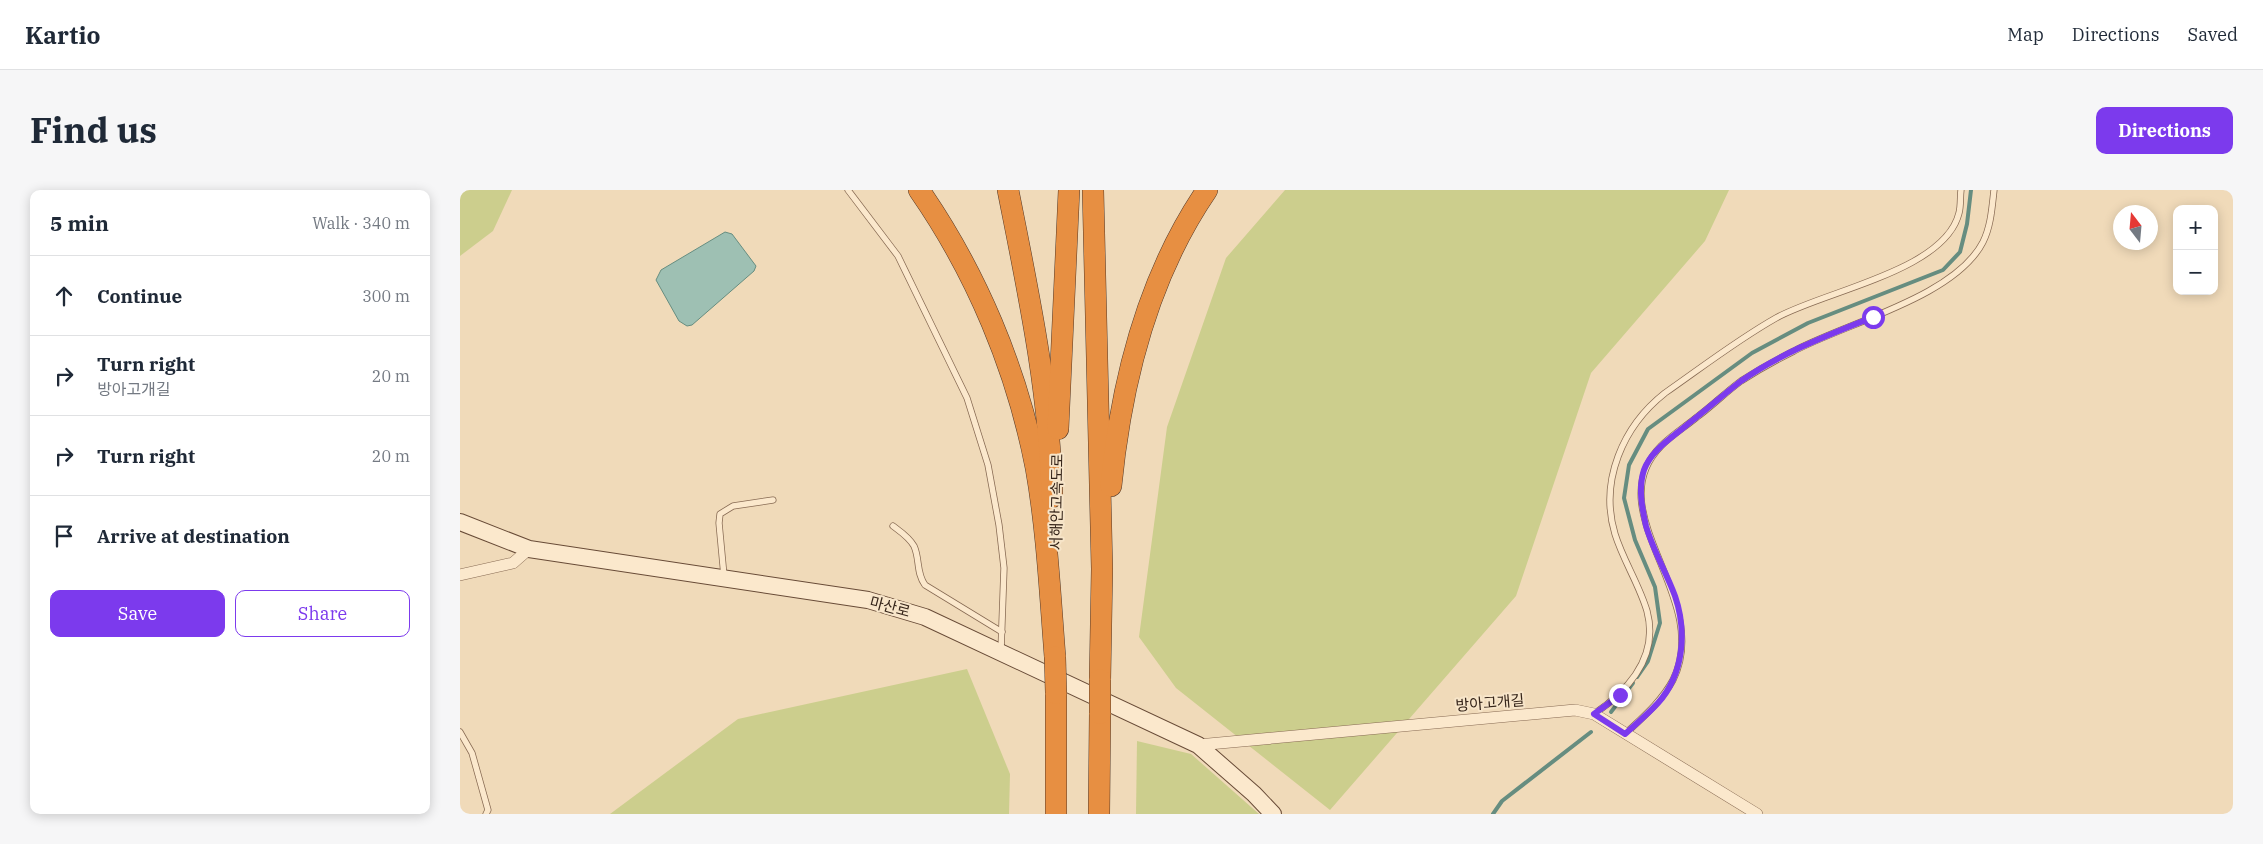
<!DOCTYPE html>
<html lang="en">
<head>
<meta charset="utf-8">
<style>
	:root { --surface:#fff; --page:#f6f6f7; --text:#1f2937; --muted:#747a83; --line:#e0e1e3; --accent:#7c3aed }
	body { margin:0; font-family:"IBM Plex Serif","Noto Sans KR",serif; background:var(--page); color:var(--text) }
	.controls { position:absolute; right:15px; top:15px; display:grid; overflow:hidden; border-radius:10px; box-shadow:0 2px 12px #0003 }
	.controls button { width:45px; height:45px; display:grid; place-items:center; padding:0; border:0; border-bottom:1px solid var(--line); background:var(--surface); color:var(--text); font:25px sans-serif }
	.compass { position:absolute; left:1653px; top:15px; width:45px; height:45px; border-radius:50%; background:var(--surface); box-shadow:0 2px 12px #0003; rotate:344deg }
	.stop { position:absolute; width:15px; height:15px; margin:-11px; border:4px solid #7c3aed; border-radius:50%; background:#fff }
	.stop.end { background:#7c3aed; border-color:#fff; box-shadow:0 1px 5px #0008 }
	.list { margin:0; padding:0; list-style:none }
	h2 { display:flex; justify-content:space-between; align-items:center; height:65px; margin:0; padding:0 20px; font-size:21px }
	h2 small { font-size:16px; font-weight:400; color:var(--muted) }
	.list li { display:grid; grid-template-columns:32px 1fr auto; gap:15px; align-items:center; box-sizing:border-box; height:80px; padding:0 20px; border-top:1px solid var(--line) }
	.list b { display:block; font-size:19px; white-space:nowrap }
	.list p { margin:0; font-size:16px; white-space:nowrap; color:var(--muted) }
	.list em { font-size:16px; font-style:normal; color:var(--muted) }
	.actions { display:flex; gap:10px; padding:15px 20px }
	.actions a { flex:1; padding:11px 0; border:1px solid var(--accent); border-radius:10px; text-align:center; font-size:18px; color:var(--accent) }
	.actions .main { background:var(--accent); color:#fff }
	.icon { flex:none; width:28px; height:28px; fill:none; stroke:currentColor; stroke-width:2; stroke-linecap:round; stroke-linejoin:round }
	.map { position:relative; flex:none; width:1773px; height:624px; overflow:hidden; border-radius:10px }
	header { display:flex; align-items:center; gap:30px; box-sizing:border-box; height:70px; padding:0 25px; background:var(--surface); border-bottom:1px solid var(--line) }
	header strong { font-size:24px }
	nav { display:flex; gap:28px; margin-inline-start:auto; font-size:18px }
	.intro { display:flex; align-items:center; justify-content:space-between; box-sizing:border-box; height:120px; padding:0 30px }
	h1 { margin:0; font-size:35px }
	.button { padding:12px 22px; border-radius:10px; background:var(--accent); color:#fff; font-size:18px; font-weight:700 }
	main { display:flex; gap:30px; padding:0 30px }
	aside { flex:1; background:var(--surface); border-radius:10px; box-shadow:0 2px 12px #0003 }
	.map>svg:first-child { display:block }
	.green { fill:#ccce8d }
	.water { fill:#9ec0b3; stroke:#668d80 }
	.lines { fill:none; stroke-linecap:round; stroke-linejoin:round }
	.stream { stroke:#668d80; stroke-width:4 }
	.lane-casing { stroke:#876a53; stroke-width:7 }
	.street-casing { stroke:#876a53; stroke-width:12 }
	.secondary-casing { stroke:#684b37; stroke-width:18 }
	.highway-casing { stroke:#543928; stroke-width:22 }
	.lane { stroke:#fbe8cc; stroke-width:5.5 }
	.street { stroke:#fbe8cc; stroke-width:11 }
	.secondary { stroke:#fbe8cc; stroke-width:16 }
	.highway { stroke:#e78f42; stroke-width:21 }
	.highway-bridge-casing { stroke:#543928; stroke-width:22; stroke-linecap:butt }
	.highway-bridge { stroke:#e78f42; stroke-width:21 }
	.route { stroke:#7c3aed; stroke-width:6 }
	.labels { text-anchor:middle; stroke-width:4; stroke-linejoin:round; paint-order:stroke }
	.street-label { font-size:15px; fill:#352419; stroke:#f7e5c9 }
</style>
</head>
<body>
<header>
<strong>Kartio</strong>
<nav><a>Map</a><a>Directions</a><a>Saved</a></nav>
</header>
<div class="intro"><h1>Find us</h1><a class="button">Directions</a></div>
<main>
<aside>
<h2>5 min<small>Walk · 340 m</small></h2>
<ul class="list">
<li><svg class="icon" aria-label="ahead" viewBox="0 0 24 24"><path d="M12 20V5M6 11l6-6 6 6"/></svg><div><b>Continue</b></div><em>300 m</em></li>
<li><svg class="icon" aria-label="right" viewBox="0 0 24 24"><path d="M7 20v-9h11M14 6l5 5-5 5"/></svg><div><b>Turn right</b><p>방아고개길</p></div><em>20 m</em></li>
<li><svg class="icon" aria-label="right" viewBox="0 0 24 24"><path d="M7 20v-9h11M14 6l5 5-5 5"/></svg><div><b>Turn right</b></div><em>20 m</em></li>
<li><svg class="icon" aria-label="arrive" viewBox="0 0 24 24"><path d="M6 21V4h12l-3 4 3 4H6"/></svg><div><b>Arrive at destination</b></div></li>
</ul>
<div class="actions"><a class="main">Save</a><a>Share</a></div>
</aside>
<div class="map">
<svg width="1773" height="624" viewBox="0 0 1773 624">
	<rect width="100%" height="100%" fill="#f0dab9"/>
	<g class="green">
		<polygon points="0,0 52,0 33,41 0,66"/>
		<polygon points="825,0 1269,0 1245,51 1131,183 1056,406 870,620 716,498 679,447 707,237 766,68"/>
		<polygon points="507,479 550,584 549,624 150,624 278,529"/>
		<polygon points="677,551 731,564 799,624 676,624"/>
	</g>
	<polygon class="water" points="265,42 272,44 296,76 294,81 232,135 227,136 219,131 196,90 201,80"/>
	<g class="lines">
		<g class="stream">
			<polyline points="1177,487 1188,471 1200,433 1195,397 1175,350 1164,308 1169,275 1188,239 1292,163 1348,133 1483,80 1500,62 1507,34 1511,0"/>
			<polyline points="1151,522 1173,493"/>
			<polyline points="1033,624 1042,611 1131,542"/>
		</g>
		<g class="lane-casing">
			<g id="lane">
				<polyline points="388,0 438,66 507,208 528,275 539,335 544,378 541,460"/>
				<path d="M433 336C441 342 449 347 454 356 460 369 456 383 465 395L542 442"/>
				<polyline points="264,386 259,333 260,324 273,316 313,310"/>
				<path d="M1134 524C1169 500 1199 466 1187 421 1179 394 1163 370 1155 344 1139 291 1163 236 1205 203 1241 178 1277 150 1316 128 1364 101 1485 81 1499 23 1501 16 1500 7 1501 0"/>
				<polyline points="0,542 12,563 28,620 26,624"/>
				<path d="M1165 544C1183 527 1201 512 1213 490 1254 407 1136 322 1201 256 1212 245 1225 237 1237 227 1252 216 1266 202 1281 191 1298 180 1316 170 1334 161 1386 133 1495 107 1523 52 1531 36 1532 17 1534 0"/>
			</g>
		</g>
		<g class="street-casing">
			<g id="street">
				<polyline points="0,385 53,373 69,359"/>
				<polyline points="738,555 1115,520 1134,524 1297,624"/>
			</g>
		</g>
		<g class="secondary-casing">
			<polyline id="secondary" points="0,332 69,359 408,410 465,427 738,555 794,604 813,624"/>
		</g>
		<g class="highway-casing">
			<g id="highway">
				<path d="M459 0C516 82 557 179 576 278 587 340 590 404 595 467"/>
				<path d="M548 0C568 101 590 203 592 307"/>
				<polyline points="633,0 642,379 640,490"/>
				<polyline points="598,239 609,0"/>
				<path d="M651 296C661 194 688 86 747 0"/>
				<polyline points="596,624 596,503"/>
				<polyline points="639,624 640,523"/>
			</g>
		</g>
		<use href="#lane" class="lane"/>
		<use href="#street" class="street"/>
		<use href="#secondary" class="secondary"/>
		<use href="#highway" class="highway"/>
		<g class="highway-bridge-casing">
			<g id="highway-bridge">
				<polyline points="595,467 596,503"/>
				<polyline points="640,490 640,523"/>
			</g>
		</g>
		<use href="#highway-bridge" class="highway-bridge"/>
	</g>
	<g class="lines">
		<path class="route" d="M1160 505 1134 524 1165 544C1176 534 1188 524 1198 513 1224 484 1227 441 1215 406 1206 382 1193 360 1186 336 1182 318 1178 298 1184 280 1191 260 1213 247 1228 234 1246 220 1263 205 1281 191 1321 163 1368 145 1413 127"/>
	</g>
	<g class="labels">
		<g class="street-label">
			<text transform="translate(597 312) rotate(-89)" y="5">서해안고속도로</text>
			<text transform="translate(430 417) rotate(15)" y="5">마산로</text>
			<text transform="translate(1030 513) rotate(-5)" y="5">방아고개길</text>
		</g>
	</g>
</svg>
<div class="controls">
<button>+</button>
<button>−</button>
</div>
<svg class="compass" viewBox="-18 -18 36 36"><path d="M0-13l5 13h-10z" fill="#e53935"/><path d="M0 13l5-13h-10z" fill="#747a83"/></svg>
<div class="stop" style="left:1413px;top:127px"></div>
<div class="stop end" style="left:1160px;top:505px"></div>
</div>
</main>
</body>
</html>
